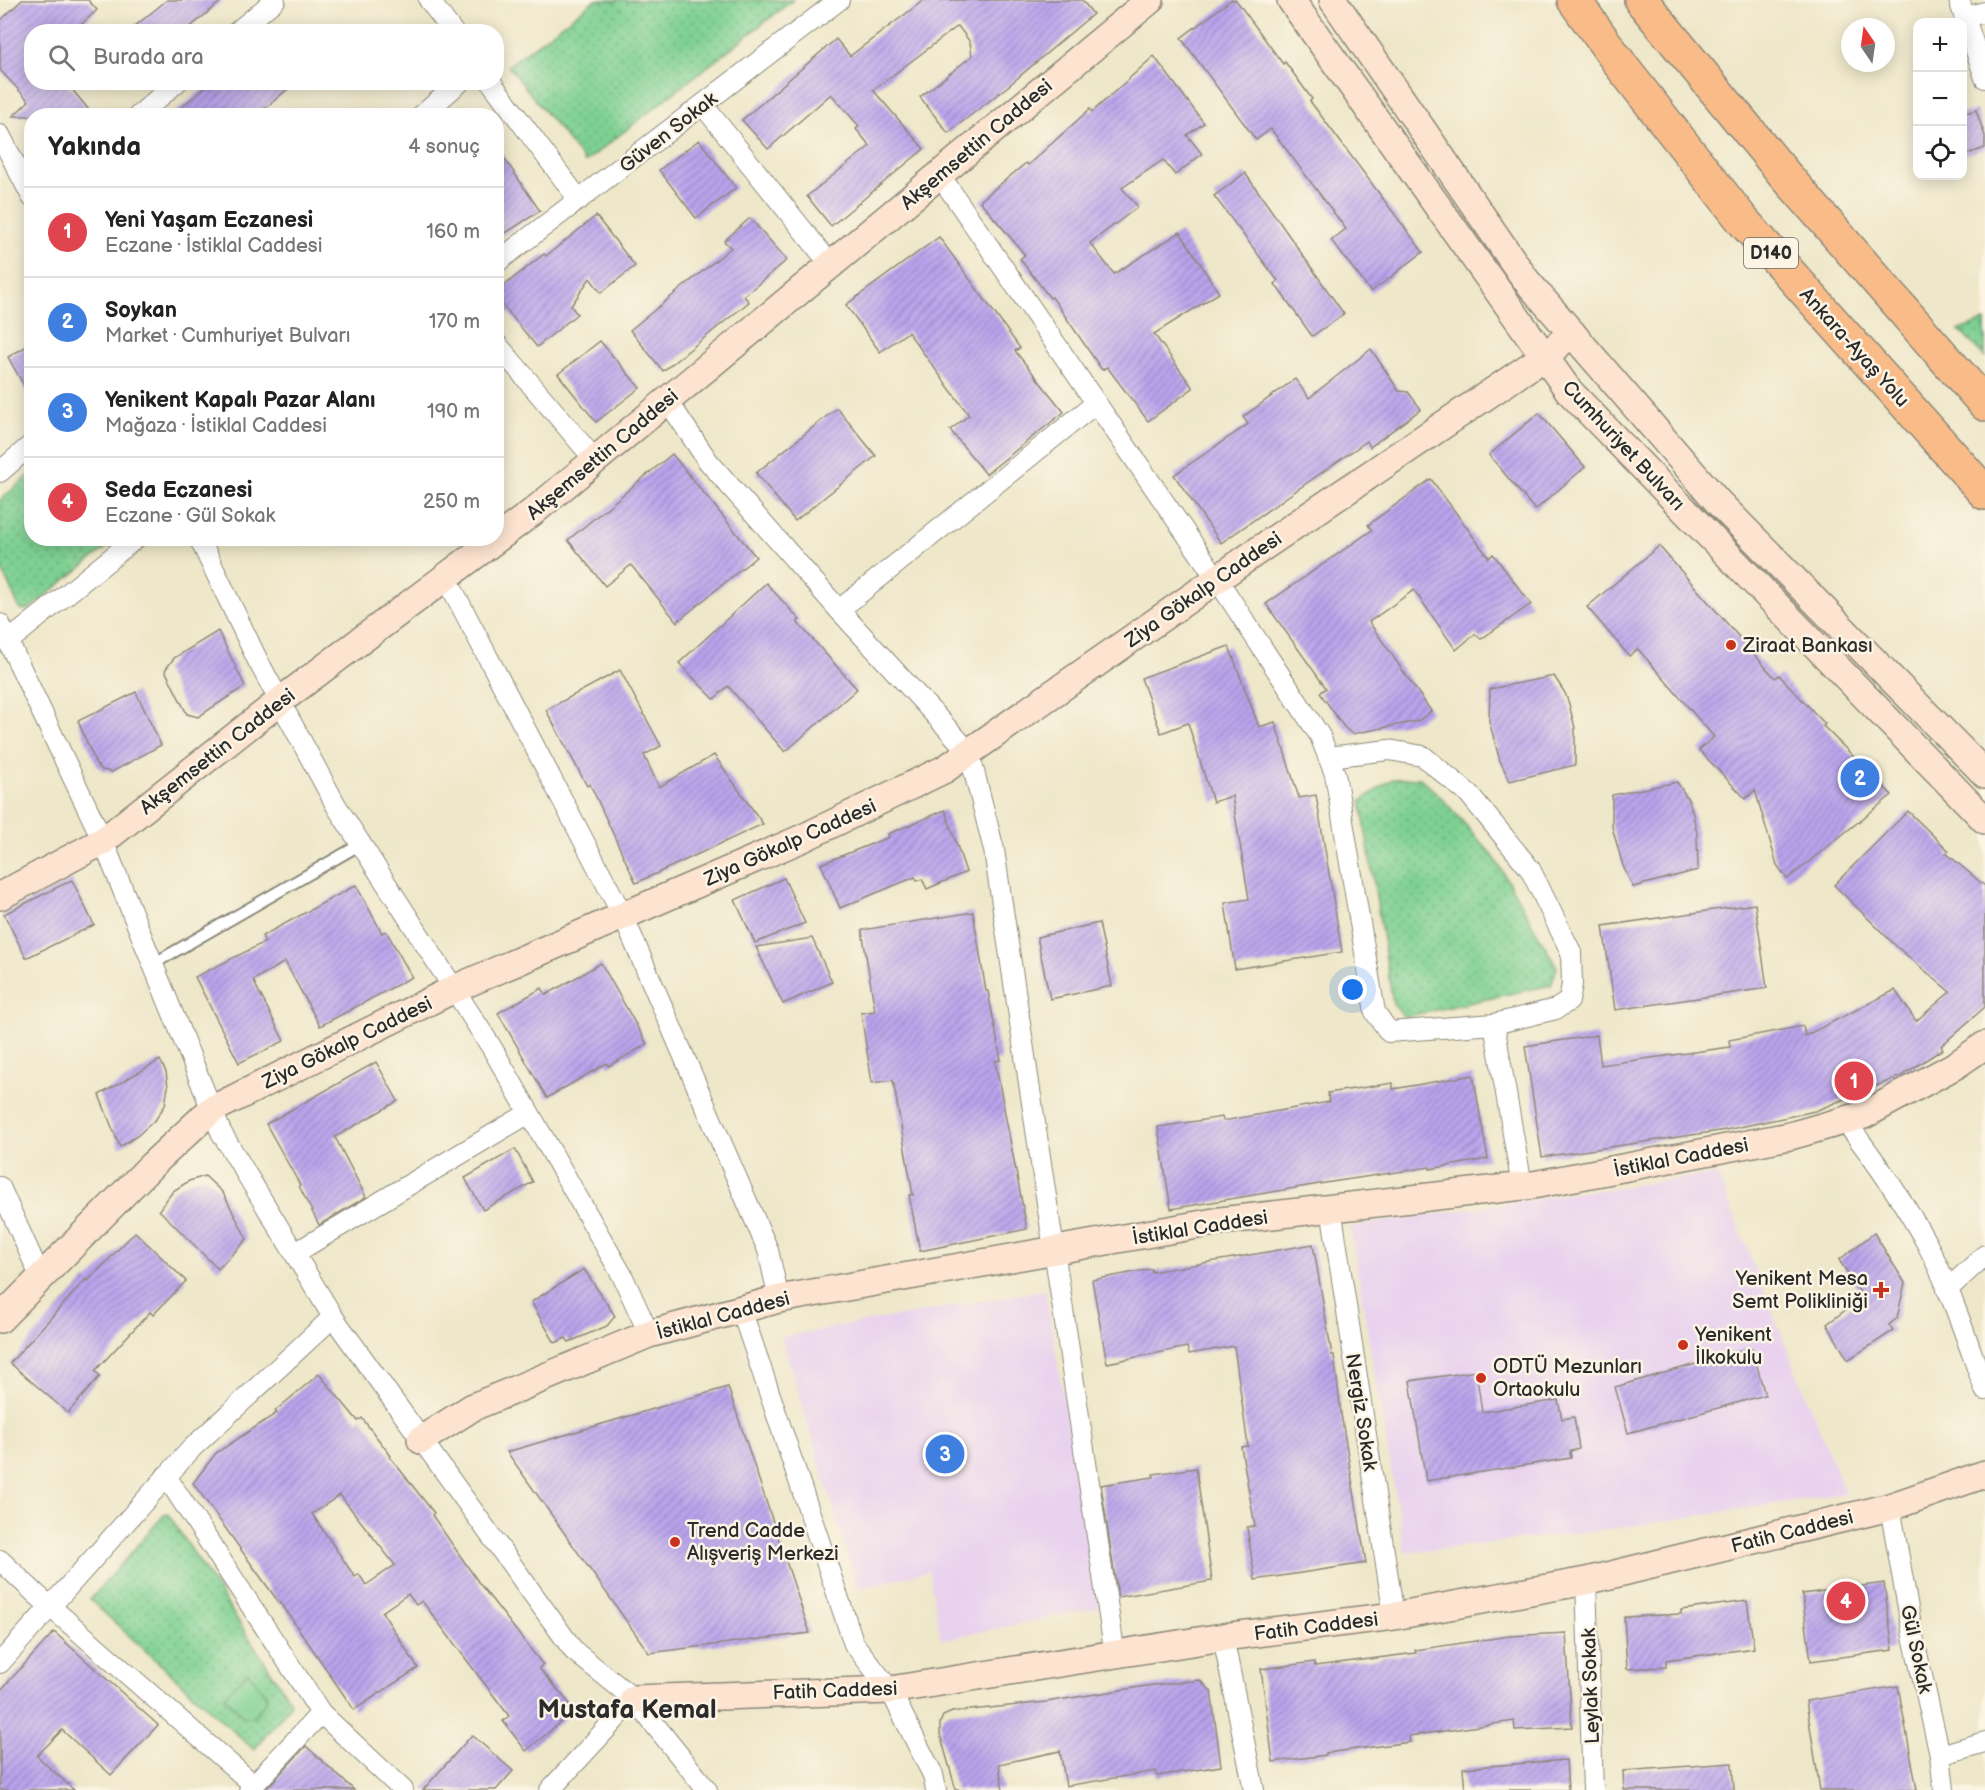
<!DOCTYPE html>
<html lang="tr">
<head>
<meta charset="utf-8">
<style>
	:root { --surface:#fff; --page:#f6f6f6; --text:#222; --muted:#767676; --line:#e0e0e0; --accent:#c8321e }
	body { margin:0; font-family:"Balsamiq Sans",sans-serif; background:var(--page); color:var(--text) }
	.controls { position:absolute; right:18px; top:18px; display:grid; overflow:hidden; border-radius:12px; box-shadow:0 3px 15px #0003 }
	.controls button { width:54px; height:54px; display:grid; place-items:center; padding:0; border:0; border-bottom:2px solid var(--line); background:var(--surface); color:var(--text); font:30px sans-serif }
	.compass { position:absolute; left:1841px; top:18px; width:54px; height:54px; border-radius:50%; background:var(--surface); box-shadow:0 3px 15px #0003; rotate:347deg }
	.you { position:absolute; left:1353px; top:990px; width:21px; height:21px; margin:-15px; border:4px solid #fff; border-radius:50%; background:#1a73e8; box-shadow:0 0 0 9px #1a73e833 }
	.badge { display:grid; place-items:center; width:39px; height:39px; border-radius:50%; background:var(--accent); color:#fff; font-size:20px; font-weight:700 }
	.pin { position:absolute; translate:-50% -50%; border:3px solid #fff; box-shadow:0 2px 6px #0006 }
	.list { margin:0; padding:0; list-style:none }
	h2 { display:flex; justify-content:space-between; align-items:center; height:78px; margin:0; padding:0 24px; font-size:26px }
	h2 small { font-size:20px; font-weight:400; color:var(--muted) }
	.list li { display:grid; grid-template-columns:39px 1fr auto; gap:18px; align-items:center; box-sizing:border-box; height:90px; padding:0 24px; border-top:2px solid var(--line) }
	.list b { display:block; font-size:22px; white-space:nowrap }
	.list p { margin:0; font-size:20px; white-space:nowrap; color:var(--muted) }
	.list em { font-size:20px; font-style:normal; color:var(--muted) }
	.icon { flex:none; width:33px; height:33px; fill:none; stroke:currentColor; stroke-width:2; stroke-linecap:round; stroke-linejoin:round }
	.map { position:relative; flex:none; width:1985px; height:1790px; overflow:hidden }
	.search { position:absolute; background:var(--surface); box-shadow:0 3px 15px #0003; left:24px; top:24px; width:480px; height:66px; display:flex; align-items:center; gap:15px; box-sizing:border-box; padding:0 21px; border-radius:24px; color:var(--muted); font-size:22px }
	.panel { position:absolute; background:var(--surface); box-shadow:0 3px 15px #0003; left:24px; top:108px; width:480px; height:438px; border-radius:24px }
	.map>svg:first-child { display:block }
	.built { fill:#e9d2ee }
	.grass { fill:url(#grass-dots); stroke:#547e5e; stroke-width:1.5 }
	.pitch { fill:#7dd092; stroke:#547e5e; stroke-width:1.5 }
	.building { fill:url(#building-hatch); fill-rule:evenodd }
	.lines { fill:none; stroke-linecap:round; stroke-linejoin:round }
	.lane-casing { stroke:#8c897a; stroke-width:14 }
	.street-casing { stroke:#8c897a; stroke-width:22 }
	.secondary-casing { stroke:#8c897a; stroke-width:30 }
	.highway-casing { stroke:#8c897a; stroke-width:36 }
	.lane { stroke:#fff; stroke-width:10 }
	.street { stroke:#fff; stroke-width:20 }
	.secondary { stroke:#fde4d0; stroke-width:27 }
	.highway { stroke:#f9bc89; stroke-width:33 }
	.poi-dot { fill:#c8321e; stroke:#fcf5e5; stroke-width:2 }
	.labels { text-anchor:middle; stroke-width:5; stroke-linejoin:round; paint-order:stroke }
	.shield { fill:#fcf5e5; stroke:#6a6863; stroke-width:1.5 }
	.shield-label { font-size:18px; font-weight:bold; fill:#2b2b2b }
	.street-label { font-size:20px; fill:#2b2b2b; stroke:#fcf5e5 }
	.poi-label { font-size:20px; fill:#2b2b2b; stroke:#fcf5e5; text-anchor:start }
	.district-label { font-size:26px; font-weight:bold; fill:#2b2b2b; stroke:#fcf5e5 }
</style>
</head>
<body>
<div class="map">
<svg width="1985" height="1790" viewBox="0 0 1985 1790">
	<defs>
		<pattern id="grass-dots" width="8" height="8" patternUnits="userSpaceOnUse" patternTransform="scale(1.5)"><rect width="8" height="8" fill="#7dd092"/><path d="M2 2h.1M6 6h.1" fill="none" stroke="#67a977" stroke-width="1.8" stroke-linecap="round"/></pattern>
		<pattern id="building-hatch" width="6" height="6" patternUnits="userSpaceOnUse" patternTransform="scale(1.5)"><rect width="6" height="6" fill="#baa4ed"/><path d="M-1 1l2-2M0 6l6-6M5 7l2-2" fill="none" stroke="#9786c0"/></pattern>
	</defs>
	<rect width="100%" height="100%" fill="#fcf5e5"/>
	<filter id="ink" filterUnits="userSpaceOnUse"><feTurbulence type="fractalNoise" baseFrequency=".0167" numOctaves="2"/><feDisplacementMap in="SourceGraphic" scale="12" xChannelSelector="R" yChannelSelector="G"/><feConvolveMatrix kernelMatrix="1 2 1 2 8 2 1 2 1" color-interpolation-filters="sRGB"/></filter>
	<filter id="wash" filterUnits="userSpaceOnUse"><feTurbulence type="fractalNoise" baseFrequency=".008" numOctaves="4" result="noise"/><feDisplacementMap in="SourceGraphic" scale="24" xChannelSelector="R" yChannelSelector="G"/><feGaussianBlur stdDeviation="1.35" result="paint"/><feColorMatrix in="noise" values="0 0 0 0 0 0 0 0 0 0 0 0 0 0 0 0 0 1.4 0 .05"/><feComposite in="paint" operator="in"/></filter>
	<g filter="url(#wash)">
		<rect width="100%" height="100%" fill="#eee7c9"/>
		<g class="built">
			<polygon points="1717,1174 1845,1493 1612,1529 1405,1553 1350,1227 1554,1196"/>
			<polygon points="1045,1290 1099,1607 941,1640 929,1571 858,1589 781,1337"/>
		</g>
		<g class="grass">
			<polygon points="595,0 793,0 585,162 508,66"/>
			<polygon points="1985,321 1985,357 1959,330"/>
			<polygon points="31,474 32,538 117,539 29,609 23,610 19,608 0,565 0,500"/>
			<polygon points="1420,778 1440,796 1494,857 1557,967 1551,985 1404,1017 1393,1004 1361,801 1392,779"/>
			<polygon points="168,1514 291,1702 290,1706 254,1750 90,1600 164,1515"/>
		</g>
		<polygon class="pitch" points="248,1672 265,1694 267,1700 253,1717 244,1717 224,1696"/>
		<g id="blocks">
			<g class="building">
				<polygon points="22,0 88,0 97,10 73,32 32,32 32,82 66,82 94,116 13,116 29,101 0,70 0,21"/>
				<polygon points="167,0 223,0 184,32 128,32"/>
				<polygon points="924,0 1082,0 1093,14 1007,87 948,133 920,97 972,56 970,42 958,26 873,90 924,149 831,226 807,196 870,146 856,129 859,126 831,94 768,149 742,120 836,39 850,56"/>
				<polygon points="1231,0 1236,0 1283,64 1285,62 1312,99 1310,101 1423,252 1371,292 1331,240 1346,229 1271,129 1256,140 1181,38"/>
				<polygon points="1154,56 1204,123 1187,135 1202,154 1175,175 1163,160 1122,188 1138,207 1090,243 1114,274 1180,232 1219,293 1154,334 1193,388 1148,421 1107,367 1102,370 1052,297 1050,298 1020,259 1025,255 980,201 1026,163 1028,165 1090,109 1092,112"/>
				<polygon points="211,82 296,82 256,116 171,116"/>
				<polygon points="1976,110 1985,136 1985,148 1962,156 1962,114"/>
				<polygon points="699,140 736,188 696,218 659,170"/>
				<polygon points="496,146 540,211 496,239"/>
				<polygon points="1245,173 1344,314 1312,336 1275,284 1278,281 1214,196"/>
				<polygon points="596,216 635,266 601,293 590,278 571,306 577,314 537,347 496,297 496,292 544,254 546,256"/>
				<polygon points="750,218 787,260 744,296 749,302 663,371 630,330 731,248 724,241"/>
				<polygon points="939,237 1020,348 1015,351 1064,412 986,474 950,430 969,415 908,332 880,352 846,305"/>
				<polygon points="600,341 640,388 596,422 558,374"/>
				<polygon points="32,343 32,400 8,357"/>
				<polygon points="1371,349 1399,391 1408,392 1421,409 1370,447 1367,441 1221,543 1174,475 1248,424 1243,417 1295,379 1309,398"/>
				<polygon points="837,408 876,456 795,521 756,473"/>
				<polygon points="1539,413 1585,467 1535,510 1489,455"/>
				<polygon points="672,454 756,557 677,622 631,565 605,586 568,540"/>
				<polygon points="1431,479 1489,558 1493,554 1531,604 1481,639 1475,634 1456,650 1414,590 1369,622 1431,711 1418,721 1352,734 1344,727 1320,693 1326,688 1266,604 1372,530 1368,525"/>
				<polygon points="1659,546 1775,678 1779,675 1825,724 1823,726 1892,795 1787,879 1777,865 1755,790 1746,799 1699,750 1714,737 1638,649 1629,656 1587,607"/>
				<polygon points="766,583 800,620 797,622 857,689 785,752 728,686 714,699 679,663"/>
				<polygon points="218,631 245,686 198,717 187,714 165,670 174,658"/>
				<polygon points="1229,646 1259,727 1275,722 1299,798 1316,795 1342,952 1235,969 1225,903 1249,899 1232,796 1213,802 1188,723 1161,733 1141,678"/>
				<polygon points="620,670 661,746 644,755 659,787 714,755 763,824 636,883 590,784 587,786 546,710"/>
				<polygon points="1554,676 1565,693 1569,704 1575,728 1575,765 1510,781 1500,761 1489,721 1490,689"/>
				<polygon points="136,692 161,745 112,772 102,770 96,764 78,721"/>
				<polygon points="1677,782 1688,799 1692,810 1697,833 1698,870 1633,887 1623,866 1612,827 1612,795"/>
				<polygon points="945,810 966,872 927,889 922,879 917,881 915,877 840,908 821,864 889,837 888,834"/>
				<polygon points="1908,811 1949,851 1946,853 1985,886 1985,1007 1941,1046 1943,1049 1901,1076 1815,1111 1726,1130 1542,1157 1525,1046 1597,1035 1601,1065 1730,1047 1729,1040 1803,1026 1805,1036 1895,990 1916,1021 1950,992 1897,947 1834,885"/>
				<polygon points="784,878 805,923 755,943 735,900"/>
				<polygon points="72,880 94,925 26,958 4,914"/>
				<polygon points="356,885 382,933 386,931 412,977 320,1026 285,962 253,980 284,1041 239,1063 195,977 265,942 262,936"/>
				<polygon points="1755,904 1767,988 1615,1010 1603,926"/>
				<polygon points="973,912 986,991 988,991 1001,1060 995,1061 1027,1229 920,1251 909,1195 913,1195 893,1080 872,1083 861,1013 875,1011 862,930"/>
				<polygon points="1099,923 1112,986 1050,999 1037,937"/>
				<polygon points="812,938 832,982 783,1004 756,947"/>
				<polygon points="601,963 647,1044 609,1066 607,1063 547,1098 498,1013 542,988 546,995"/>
				<polygon points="160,1060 166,1072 168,1087 165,1105 156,1119 137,1136 120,1147 99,1095"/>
				<polygon points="376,1062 398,1101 335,1137 366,1197 319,1225 299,1186 300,1185 266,1124"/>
				<polygon points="1473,1075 1488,1159 1430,1169 1430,1167 1325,1183 1171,1209 1158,1127 1222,1117 1223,1121 1329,1102 1328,1093 1393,1083 1393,1089"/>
				<polygon points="515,1149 533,1182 483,1210 465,1178"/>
				<polygon points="205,1176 223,1193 247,1239 218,1269 159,1210 173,1191 189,1181"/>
				<polygon points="135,1232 186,1281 153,1315 150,1312 95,1371 100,1376 68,1413 10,1363 86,1279 88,1281"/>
				<polygon points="1874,1233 1905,1283 1897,1318 1889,1325 1893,1331 1848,1360 1827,1324 1863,1297 1839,1260"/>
				<polygon points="1313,1244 1332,1355 1334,1355 1341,1414 1366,1563 1255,1580 1247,1527 1255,1526 1241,1447 1248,1446 1234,1346 1189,1354 1187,1347 1107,1363 1092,1280 1151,1269 1152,1272"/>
				<polygon points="584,1269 615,1316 607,1326 569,1342 566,1338 555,1343 531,1302"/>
				<polygon points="1752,1348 1765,1395 1628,1433 1615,1387"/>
				<polygon points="1476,1371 1482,1412 1558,1400 1562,1419 1574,1417 1579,1449 1570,1451 1571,1458 1426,1481 1410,1381"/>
				<path d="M319 1374 358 1421 362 1418 391 1456 390 1457 434 1513 432 1515 479 1583 543 1665 539 1668 570 1704 564 1719 526 1751 503 1721 509 1716 422 1601 416 1605 408 1594 382 1612 418 1668 354 1710 281 1603 280 1604 193 1483 216 1453 277 1413 275 1411ZM340 1495 395 1565 366 1585 359 1574 355 1577 312 1514Z"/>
				<polygon points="728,1387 810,1633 649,1653 507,1452"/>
				<polygon points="1196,1468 1212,1581 1118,1597 1101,1485 1154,1477 1153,1474"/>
				<polygon points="1884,1583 1893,1650 1811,1661 1802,1594"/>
				<polygon points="1747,1601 1754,1648 1666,1660 1666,1667 1627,1669 1624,1617 1681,1614 1681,1610"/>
				<polygon points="54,1632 158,1725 111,1775 62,1730 37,1756 74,1790 0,1790 0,1691"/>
				<polygon points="1566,1633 1572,1727 1515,1730 1514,1721 1409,1736 1410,1742 1326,1753 1326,1755 1273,1762 1261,1669 1314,1662 1315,1666 1416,1653 1415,1650 1509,1636"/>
				<polygon points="1200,1680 1211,1691 1221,1766 1157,1776 1156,1771 1066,1786 1060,1751 999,1764 1003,1790 956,1790 940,1734 940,1723 943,1716 952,1712 1046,1702 1146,1686"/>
				<polygon points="1898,1686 1917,1790 1820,1790 1806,1701"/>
				<polygon points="472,1735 513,1771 496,1790 423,1790"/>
				<polygon points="306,1746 354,1790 265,1790"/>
				<polygon points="1566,1760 1568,1790 1465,1790 1463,1768"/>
				<polygon points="1732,1763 1734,1790 1624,1790 1623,1771"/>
			</g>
		</g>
	</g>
	<g filter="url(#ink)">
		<use href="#blocks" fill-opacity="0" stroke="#8c897a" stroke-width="1.5"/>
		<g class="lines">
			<g class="lane-casing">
				<polyline id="lane" points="153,964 361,844"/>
			</g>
			<g class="street-casing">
				<g id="street">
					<polyline points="429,0 453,32"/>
					<polyline points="1959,0 1985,78"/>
					<polyline points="1965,17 1985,12"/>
					<polyline points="237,32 275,0"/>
					<polyline points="491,82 579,200"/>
					<polyline points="703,105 830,264"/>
					<polyline points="138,116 177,82"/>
					<polyline points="421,116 460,82"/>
					<polyline points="0,135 32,197"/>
					<polyline points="939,174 1217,579 1320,736 1335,774 1375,1012 1389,1032 1494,1024"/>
					<polyline points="496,263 839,0"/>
					<polyline points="496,343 595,460"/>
					<polyline points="667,400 708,461 839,610 969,752 994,850 1115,1656"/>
					<polyline points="0,472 32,444"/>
					<polyline points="199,538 258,661 337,807 492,1048 622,1275 649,1334"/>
					<polyline points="446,577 623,916 768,1250 779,1299"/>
					<polyline points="839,610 1096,403"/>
					<polyline points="0,624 103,841 221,1132 333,1317 574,1651 634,1699 707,1790"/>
					<polyline points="9,641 136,538"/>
					<polyline points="1328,757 1389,750 1423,756 1469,794 1530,869 1571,952 1572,984 1569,1001 1556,1009 1494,1024 1522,1186"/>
					<path d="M1845 1121C1875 1160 1903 1200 1927 1244 1951 1290 1967 1341 1985 1390"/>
					<polyline points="0,1187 41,1278"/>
					<polyline points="1331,1208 1394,1616"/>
					<polyline points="295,1253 529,1113"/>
					<polyline points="1947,1290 1985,1255"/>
					<polyline points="741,1309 854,1644 890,1690 933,1775 936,1790"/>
					<polyline points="166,1476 321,1713 403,1790"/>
					<polyline points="1890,1507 1913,1636 1940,1755 1944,1790"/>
					<polyline points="0,1560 36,1594 254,1785"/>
					<polyline points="1586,1581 1593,1790"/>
					<polyline points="1223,1637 1254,1790"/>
					<polyline points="0,1663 192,1448 333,1317"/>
					<polyline points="1940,1755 1985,1742"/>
					<polyline points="249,1790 321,1713"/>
					<polyline points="550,1790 634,1699"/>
				</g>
			</g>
			<g class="secondary-casing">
				<g id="secondary">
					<polyline points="1291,0 1569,391 1985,820"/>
					<polyline points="1333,0 1526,280 1717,501 1985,774"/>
					<polyline points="0,896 103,841 280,701 534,511 1150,0"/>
					<polyline points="0,1319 152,1165 211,1110 454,989 803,838 945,769 1263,547 1545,356 1572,333"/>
					<polyline points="421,1440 473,1407 649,1334 779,1299 1220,1221 1533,1185 1790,1136 1864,1115 1956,1065 1985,1045"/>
					<polyline points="634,1699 890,1690 1223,1637 1394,1616 1586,1581 1890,1507 1985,1474"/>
				</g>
			</g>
			<g class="highway-casing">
				<g id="highway">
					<polyline points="1574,0 1623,68 1744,222 1985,493"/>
					<polyline points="1641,0 1785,175 1985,404"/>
				</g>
			</g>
			<use href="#lane" class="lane"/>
			<use href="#street" class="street"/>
			<use href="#secondary" class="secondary"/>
			<use href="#highway" class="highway"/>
		</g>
	</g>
	<g class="poi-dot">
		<circle cx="1731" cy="645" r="6"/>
		<path d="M1878 1281h6v6h6v6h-6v6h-6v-6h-6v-6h6z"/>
		<circle cx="1683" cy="1345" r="6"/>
		<circle cx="1481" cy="1378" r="6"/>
		<circle cx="675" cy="1542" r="6"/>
	</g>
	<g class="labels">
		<rect class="shield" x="1744" y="238" width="54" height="30" rx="4.5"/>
		<g class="shield-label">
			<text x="1771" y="259">D140</text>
		</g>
		<g class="street-label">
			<text transform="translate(668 132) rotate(-38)" y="7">Güven Sokak</text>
			<text transform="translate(976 144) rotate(-40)" y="7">Akşemsettin Caddesi</text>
			<text transform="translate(1855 347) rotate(48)" y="7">Ankara-Ayaş Yolu</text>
			<text transform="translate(1624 445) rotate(47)" y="7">Cumhuriyet Bulvarı</text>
			<text transform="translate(602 454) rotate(-40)" y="7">Akşemsettin Caddesi</text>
			<text transform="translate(1203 589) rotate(-35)" y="7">Ziya Gökalp Caddesi</text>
			<text transform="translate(217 751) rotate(-38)" y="7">Akşemsettin Caddesi</text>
			<text transform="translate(790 842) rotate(-24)" y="7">Ziya Gökalp Caddesi</text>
			<text transform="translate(347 1042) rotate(-26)" y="7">Ziya Gökalp Caddesi</text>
			<text transform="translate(1681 1157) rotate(-11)" y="7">İstiklal Caddesi</text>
			<text transform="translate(1200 1227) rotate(-9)" y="7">İstiklal Caddesi</text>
			<text transform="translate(723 1315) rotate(-15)" y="7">İstiklal Caddesi</text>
			<text transform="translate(1362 1412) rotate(81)" y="7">Nergiz Sokak</text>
			<text transform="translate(1792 1531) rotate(-14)" y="7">Fatih Caddesi</text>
			<text transform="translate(1316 1626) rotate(-7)" y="7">Fatih Caddesi</text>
			<text transform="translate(1917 1649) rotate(78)" y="7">Gül Sokak</text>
			<text transform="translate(1590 1686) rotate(-92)" y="7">Leylak Sokak</text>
			<text transform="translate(835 1690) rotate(-2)" y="7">Fatih Caddesi</text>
		</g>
		<g class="poi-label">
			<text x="1743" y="652">Ziraat Bankası</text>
			<text x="1868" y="1285" text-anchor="end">Yenikent Mesa<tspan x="1868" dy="23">Semt Polikliniği</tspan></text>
			<text x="1695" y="1341">Yenikent<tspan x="1695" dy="23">İlkokulu</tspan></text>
			<text x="1493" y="1373">ODTÜ Mezunları<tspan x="1493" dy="23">Ortaokulu</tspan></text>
			<text x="687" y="1537">Trend Cadde<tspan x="687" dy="23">Alışveriş Merkezi</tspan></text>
		</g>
		<g class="district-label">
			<text x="627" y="1718">Mustafa Kemal</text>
		</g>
	</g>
</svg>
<div class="controls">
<button>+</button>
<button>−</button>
<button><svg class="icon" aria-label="locate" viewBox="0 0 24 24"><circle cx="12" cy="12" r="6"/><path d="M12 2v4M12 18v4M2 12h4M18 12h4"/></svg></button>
</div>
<svg class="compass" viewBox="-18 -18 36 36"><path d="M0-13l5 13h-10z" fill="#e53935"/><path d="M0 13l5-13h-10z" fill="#767676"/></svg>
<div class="you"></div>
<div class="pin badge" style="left:1854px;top:1081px;background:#e0444e">1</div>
<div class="pin badge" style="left:1860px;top:778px;background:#3f7fe0">2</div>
<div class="pin badge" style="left:945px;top:1454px;background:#3f7fe0">3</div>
<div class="pin badge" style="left:1846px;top:1601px;background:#e0444e">4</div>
<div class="search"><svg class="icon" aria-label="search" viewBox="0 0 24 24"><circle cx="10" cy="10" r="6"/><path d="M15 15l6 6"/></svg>Burada ara</div>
<section class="panel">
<h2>Yakında<small>4 sonuç</small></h2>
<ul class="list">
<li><span class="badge" style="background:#e0444e">1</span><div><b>Yeni Yaşam Eczanesi</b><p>Eczane · İstiklal Caddesi</p></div><em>160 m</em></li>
<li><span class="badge" style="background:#3f7fe0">2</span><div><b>Soykan</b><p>Market · Cumhuriyet Bulvarı</p></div><em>170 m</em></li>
<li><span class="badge" style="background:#3f7fe0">3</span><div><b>Yenikent Kapalı Pazar Alanı</b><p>Mağaza · İstiklal Caddesi</p></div><em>190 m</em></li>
<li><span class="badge" style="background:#e0444e">4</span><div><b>Seda Eczanesi</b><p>Eczane · Gül Sokak</p></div><em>250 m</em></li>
</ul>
</section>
</div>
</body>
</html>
